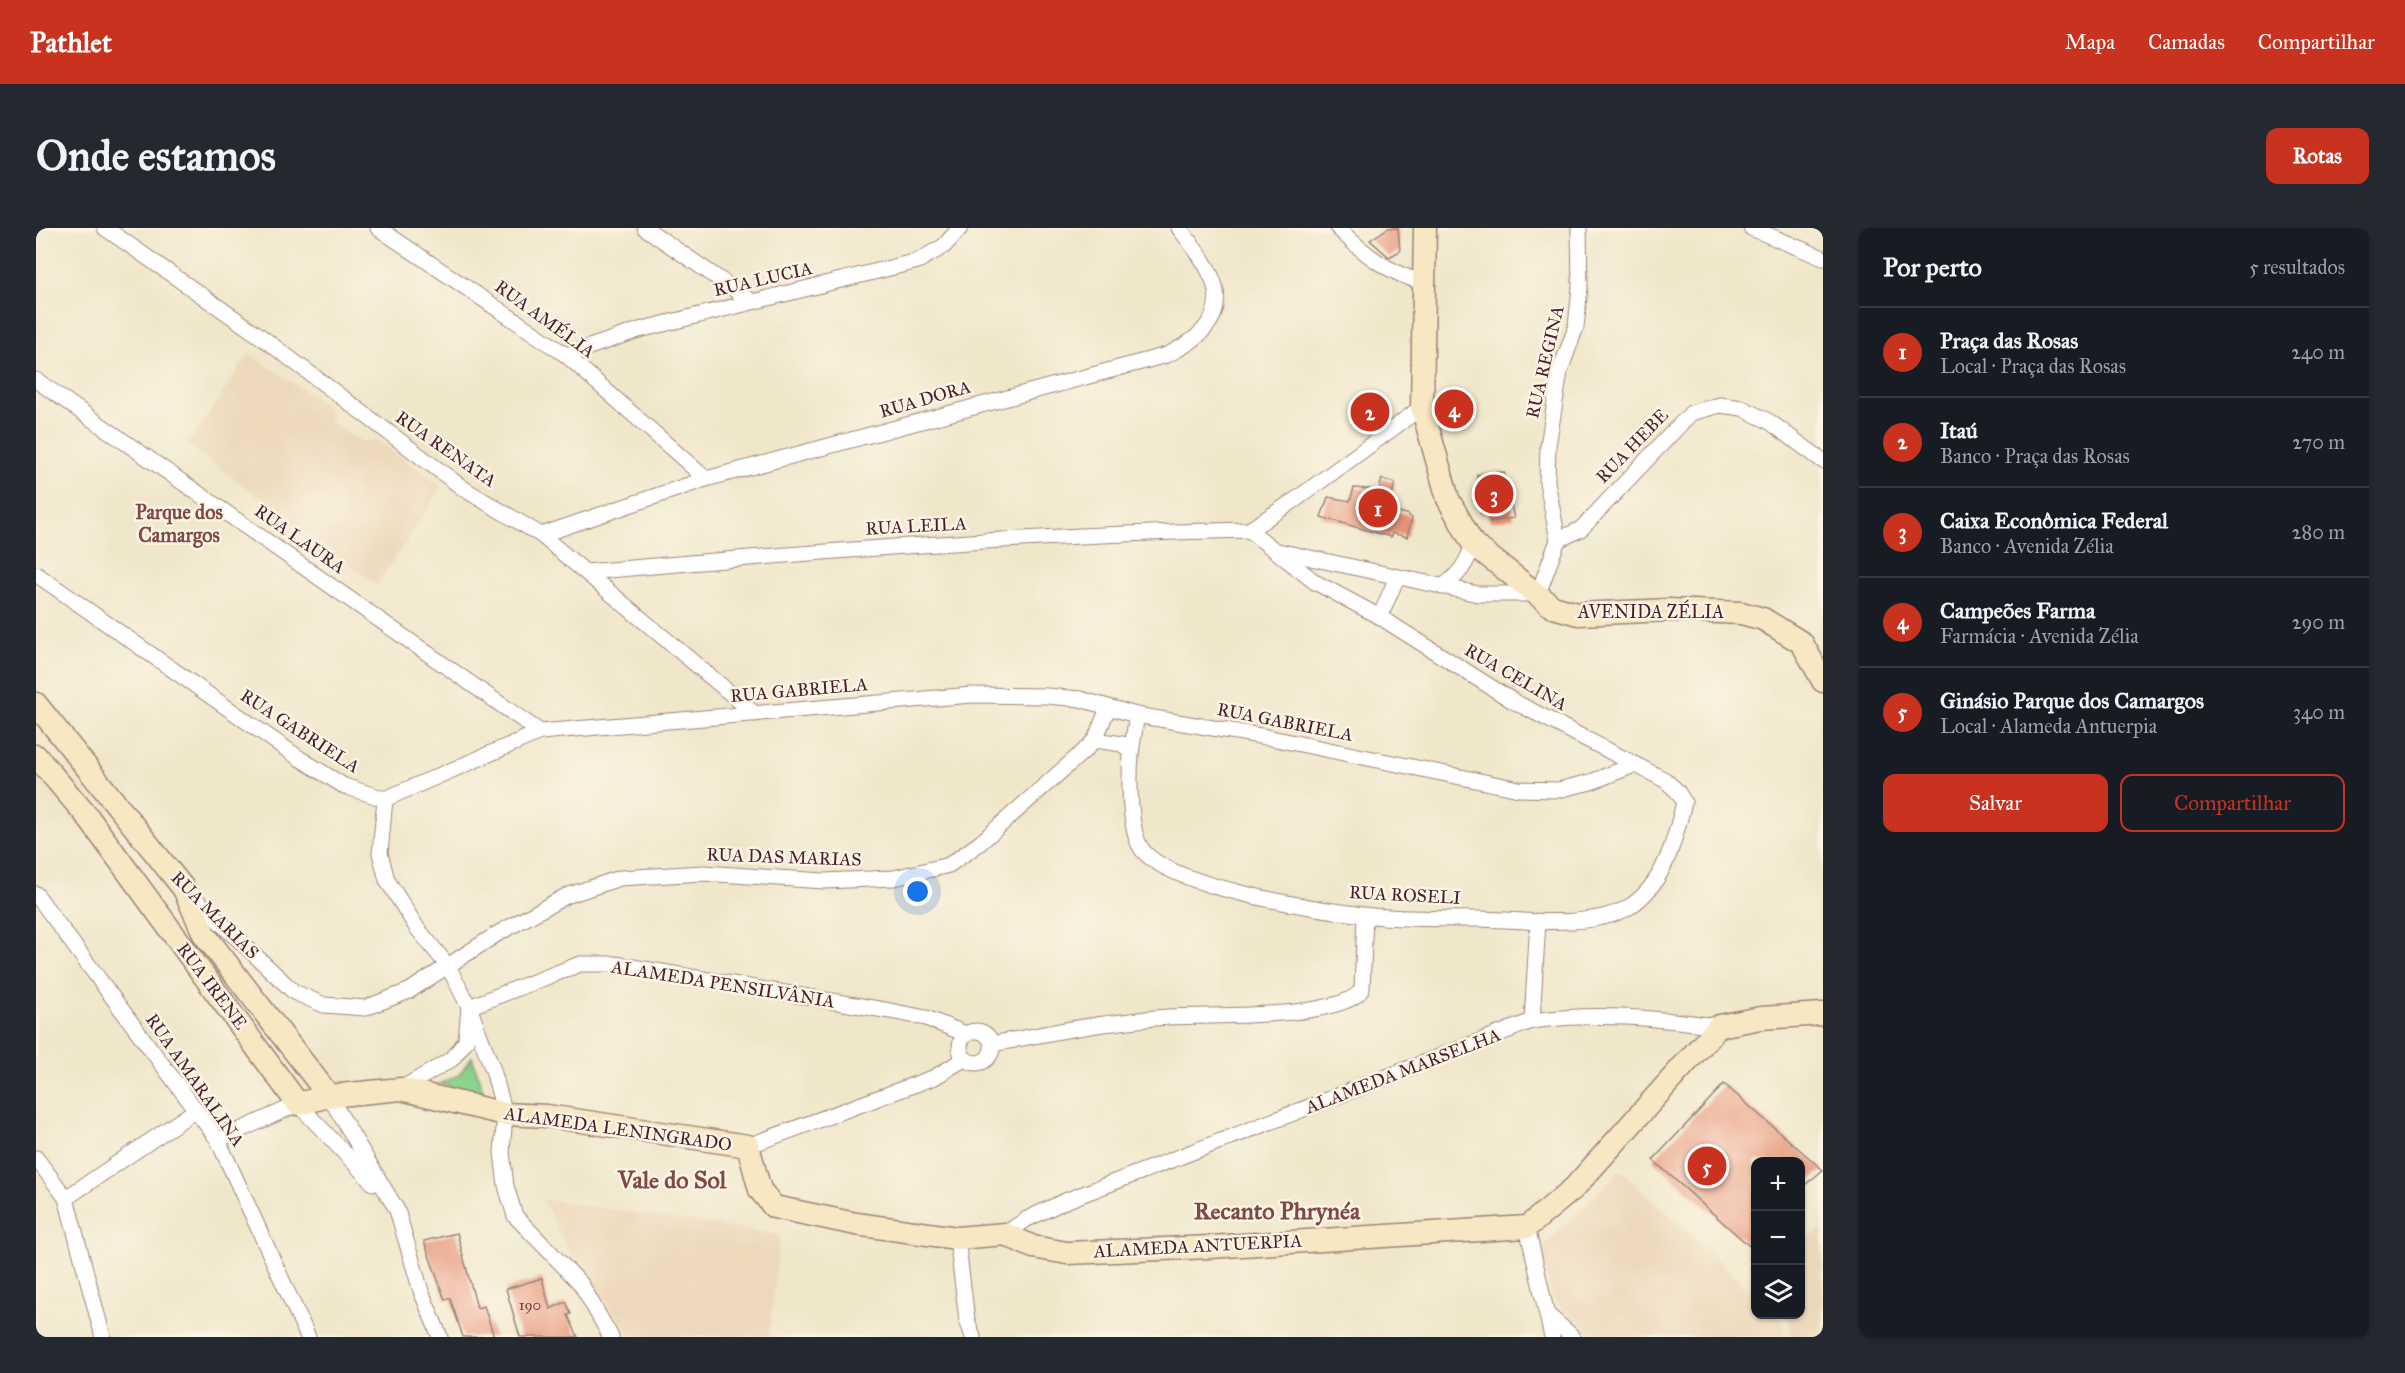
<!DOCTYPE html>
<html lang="pt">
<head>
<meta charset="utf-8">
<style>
	:root { --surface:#171b24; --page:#242831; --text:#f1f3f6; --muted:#9ea1a6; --line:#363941; --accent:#c8321e }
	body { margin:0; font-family:"IM FELL Great Primer",serif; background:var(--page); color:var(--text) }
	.controls { position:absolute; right:18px; bottom:18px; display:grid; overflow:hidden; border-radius:12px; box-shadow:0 2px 4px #0004 }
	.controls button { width:54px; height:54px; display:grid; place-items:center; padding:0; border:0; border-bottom:2px solid var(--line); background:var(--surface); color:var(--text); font:30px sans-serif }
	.you { position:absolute; left:882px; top:664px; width:21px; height:21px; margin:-15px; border:4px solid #fff; border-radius:50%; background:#1a73e8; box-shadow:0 0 0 9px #1a73e833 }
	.badge { display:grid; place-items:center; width:39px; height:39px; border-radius:50%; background:var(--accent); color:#fff; font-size:20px; font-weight:700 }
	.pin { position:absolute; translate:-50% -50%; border:3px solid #fff; box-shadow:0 2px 6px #0006 }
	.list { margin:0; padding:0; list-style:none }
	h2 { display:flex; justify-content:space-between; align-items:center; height:78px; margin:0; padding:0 24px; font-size:26px }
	h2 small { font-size:20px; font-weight:400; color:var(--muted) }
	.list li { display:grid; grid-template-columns:39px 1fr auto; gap:18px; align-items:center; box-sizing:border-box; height:90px; padding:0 24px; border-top:2px solid var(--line) }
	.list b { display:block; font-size:22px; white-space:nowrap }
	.list p { margin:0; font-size:20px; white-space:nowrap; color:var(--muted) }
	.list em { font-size:20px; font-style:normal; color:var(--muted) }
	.actions { display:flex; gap:12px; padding:18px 24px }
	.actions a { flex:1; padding:14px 0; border:2px solid var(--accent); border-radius:12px; text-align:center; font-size:21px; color:var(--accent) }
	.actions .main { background:var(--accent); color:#fff }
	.icon { flex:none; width:33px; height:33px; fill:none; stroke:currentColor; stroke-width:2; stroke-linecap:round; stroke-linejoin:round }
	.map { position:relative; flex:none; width:1787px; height:1109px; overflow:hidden; border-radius:12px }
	header { display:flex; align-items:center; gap:36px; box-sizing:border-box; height:84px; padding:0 30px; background:var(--accent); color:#fff }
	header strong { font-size:28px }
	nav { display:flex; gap:33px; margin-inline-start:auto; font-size:21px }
	.intro { display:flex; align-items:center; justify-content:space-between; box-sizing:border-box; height:144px; padding:0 36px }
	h1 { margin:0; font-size:42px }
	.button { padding:15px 27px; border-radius:12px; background:var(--accent); color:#fff; font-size:21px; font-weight:700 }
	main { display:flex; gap:36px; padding:0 36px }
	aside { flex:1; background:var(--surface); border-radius:12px; box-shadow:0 2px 4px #0004 }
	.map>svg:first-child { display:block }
	.built { fill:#ecd8ba }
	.green { fill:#8ad28d; stroke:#6a785c; stroke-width:1.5 }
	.building { fill:#e69277 }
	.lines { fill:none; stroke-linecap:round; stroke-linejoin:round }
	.street-casing { stroke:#9d837a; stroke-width:17 }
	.secondary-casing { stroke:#9d837a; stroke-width:25 }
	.street { stroke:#fff; stroke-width:15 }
	.secondary { stroke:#f7e8c3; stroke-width:22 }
	.labels { text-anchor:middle; stroke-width:5; stroke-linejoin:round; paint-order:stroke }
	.number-label { font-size:15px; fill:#713c3e }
	.street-label { font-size:18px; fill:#4a1f2b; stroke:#fcf5e5 }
	.neighbourhood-label { font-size:20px; font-weight:bold; fill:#814746; stroke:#fcf5e5 }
	.district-label { font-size:24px; font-weight:bold; fill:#814746; stroke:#fcf5e5 }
</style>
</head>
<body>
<header>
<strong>Pathlet</strong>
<nav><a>Mapa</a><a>Camadas</a><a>Compartilhar</a></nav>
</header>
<div class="intro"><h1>Onde estamos</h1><a class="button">Rotas</a></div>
<main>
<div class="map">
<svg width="1787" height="1109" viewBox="0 0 1787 1109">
	<rect width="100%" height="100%" fill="#fcf5e5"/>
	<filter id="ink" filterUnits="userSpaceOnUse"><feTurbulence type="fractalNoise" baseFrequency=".0167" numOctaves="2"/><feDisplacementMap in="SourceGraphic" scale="12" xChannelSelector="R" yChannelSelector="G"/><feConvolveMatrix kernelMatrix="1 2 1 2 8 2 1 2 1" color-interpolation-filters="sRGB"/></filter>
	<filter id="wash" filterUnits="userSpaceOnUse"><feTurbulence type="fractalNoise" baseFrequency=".008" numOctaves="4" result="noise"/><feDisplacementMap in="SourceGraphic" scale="24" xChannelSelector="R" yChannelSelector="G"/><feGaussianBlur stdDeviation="1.35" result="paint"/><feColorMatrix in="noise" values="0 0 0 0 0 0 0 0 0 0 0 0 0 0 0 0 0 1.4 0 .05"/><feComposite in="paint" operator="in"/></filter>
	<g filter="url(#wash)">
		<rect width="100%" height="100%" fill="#f0e7ca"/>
		<g class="built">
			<polygon points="213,125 292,179 295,194 326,214 341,212 406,259 341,357 152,217"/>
			<polygon points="1585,942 1719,1067 1720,1086 1741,1087 1746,1092 1750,1109 1561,1109 1523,1080 1515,1067 1506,1020"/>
			<polygon points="506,971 744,1007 733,1109 595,1109 534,1025"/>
			<polygon points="1787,1001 1787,1109 1756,1109 1750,1087 1764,1086 1765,1012"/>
		</g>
		<polygon class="green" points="436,829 448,867 404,856 423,847"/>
		<g id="blocks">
			<g class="building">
				<polygon points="1352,0 1362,0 1364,23 1353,29 1334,12"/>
				<polygon points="1468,244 1478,290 1454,294 1451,285 1445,285 1441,247"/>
				<polygon points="1346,251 1359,255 1352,282 1371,286 1376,290 1371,309 1356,305 1355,309 1285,289 1292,269 1314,273 1318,260 1343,262"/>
				<polygon points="1688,856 1787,942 1764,961 1764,933 1719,933 1719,1023 1617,932"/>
				<polygon points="421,1005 441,1080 448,1078 458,1109 427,1109 414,1070 409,1072 388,1013"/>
				<polygon points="506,1050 514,1081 530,1074 535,1086 532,1087 542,1109 484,1109 470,1061"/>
			</g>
		</g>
	</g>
	<g filter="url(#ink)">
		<use href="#blocks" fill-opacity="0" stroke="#9d837a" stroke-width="1.5"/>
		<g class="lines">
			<g class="street-casing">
				<g id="street">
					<polyline points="69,0 224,108 428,261 505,307 719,486"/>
					<polyline points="342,0 530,127 670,251"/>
					<polyline points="609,0 715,73"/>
					<path d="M1302 0C1328 26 1353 46 1390 55"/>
					<polyline points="1715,0 1787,30"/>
					<polyline points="530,127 603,102 882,33 908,18 924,0"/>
					<polyline points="0,152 504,504"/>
					<polyline points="1213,302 1259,272 1386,179"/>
					<path d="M505 307 670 251 1131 127C1140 122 1151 117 1159 110 1204 73 1169 34 1143 0"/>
					<polyline points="1522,312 1511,254 1512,218 1524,143 1540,99 1544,59 1543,0"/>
					<polyline points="1242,323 1442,366 1502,366 1522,312 1545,301 1655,185 1684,177 1706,180 1734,194 1787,233"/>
					<path d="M550 344C771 324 991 307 1213 302"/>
					<polyline points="0,346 263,530 308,558 349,571 504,504 936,467 1011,468 1044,471 1100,487 1230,509 1483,561 1522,562 1555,554 1598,537"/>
					<path d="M1406 359C1423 347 1431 336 1437 316"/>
					<polyline points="1344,389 1361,349"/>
					<path d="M1100 487C1100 501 1096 513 1095 527 1093 550 1093 601 1105 620 1131 659 1280 681 1327 687 1366 692 1407 690 1445 691 1486 692 1557 701 1593 679 1628 657 1639 612 1648 574L1641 563 1629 552 1477 473 1344 389 1279 354 1213 302"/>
					<polyline points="1059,512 1086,516 1095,524"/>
					<polyline points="349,571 344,625 351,652 381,700 412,738 433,779 457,842 469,886 466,924 470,958 479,988 545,1056 575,1109"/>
					<polyline points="0,666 182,912 272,1109"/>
					<polyline points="154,666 258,764 288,777 329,780 373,763 461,706 530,668 584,650 667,645 788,653 858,650 913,637 944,615 1049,522 1059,512 1072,480"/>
					<polyline points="1496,793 1502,693"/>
					<circle cx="940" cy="819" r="16"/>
					<path d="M956 816C996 809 1037 799 1077 795 1095 793 1114 790 1132 789 1169 787 1308 792 1326 761L1329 688"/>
					<polyline points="365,861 416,831 430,813 433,779 544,736 579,736 854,783 890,790 930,806"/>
					<polyline points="293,868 361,982 385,1063 404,1109"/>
					<polyline points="182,912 262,876 337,955"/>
					<polyline points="712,918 899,849 928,831"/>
					<polyline points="0,930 30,970 67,1109"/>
					<polyline points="30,970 160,882"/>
					<polyline points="1491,999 1516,1109"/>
					<path d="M969 1006 991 991 1029 973 1496 793C1563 784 1617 790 1683 798"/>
					<polyline points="921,1010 931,1092 937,1109"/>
					<polyline points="1513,1088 1537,1109"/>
				</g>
			</g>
			<g class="secondary-casing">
				<g id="secondary">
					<polyline points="1389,0 1386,179 1412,271 1437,316 1517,379 1542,386 1633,382 1705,385 1727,391 1766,415 1787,453"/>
					<polyline points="0,476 148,661 168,706 293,868"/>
					<polyline points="0,528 51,588 262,876 293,868 365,861 469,886 511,888 712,918 724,962 738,979 820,996 921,1010 969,1006 997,1019 1031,1025 1174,1019 1491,999 1538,960 1683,798 1725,790 1787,786"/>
				</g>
			</g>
			<use href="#street" class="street"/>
			<use href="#secondary" class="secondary"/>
		</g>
	</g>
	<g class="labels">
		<g class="number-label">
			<text x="494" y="1082">190</text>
		</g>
		<g class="street-label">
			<text transform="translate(727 51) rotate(-13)" y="6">RUA LUCIA</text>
			<text transform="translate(509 91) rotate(36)" y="6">RUA AMÉLIA</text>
			<text transform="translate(1509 134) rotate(-77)" y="6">RUA REGINA</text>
			<text transform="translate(889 171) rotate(-16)" y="6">RUA DORA</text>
			<text transform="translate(1596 218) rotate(-46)" y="6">RUA HEBE</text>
			<text transform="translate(410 221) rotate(35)" y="6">RUA RENATA</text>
			<text transform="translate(880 298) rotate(-3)" y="6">RUA LEILA</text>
			<text transform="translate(264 311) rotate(35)" y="6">RUA LAURA</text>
			<text x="1615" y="390">AVENIDA ZÉLIA</text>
			<text transform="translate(1480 449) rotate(30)" y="6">RUA CELINA</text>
			<text transform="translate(763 462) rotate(-5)" y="6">RUA GABRIELA</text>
			<text transform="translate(1249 494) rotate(11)" y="6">RUA GABRIELA</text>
			<text transform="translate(264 503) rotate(33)" y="6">RUA GABRIELA</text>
			<text transform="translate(748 629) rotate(2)" y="6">RUA DAS MARIAS</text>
			<text transform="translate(1369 667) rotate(3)" y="6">RUA ROSELI</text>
			<text transform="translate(179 687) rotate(45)" y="6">RUA MARIAS</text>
			<text transform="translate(687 756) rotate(9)" y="6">ALAMEDA PENSILVÂNIA</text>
			<text transform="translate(176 758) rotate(53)" y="6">RUA IRENE</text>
			<text transform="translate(1367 843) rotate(-21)" y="6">ALAMEDA MARSELHA</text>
			<text transform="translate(159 852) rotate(55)" y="6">RUA AMARALINA</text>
			<text transform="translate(582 901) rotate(8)" y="6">ALAMEDA LENINGRADO</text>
			<text transform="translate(1162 1018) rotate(-3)" y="6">ALAMEDA ANTUERPIA</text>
		</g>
		<g class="neighbourhood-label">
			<text x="143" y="291">Parque dos<tspan x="143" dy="23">Camargos</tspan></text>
		</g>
		<g class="district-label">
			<text x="636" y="960">Vale do Sol</text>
			<text x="1241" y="991">Recanto Phrynéa</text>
		</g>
	</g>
</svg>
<div class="controls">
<button>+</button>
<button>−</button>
<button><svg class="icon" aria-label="layers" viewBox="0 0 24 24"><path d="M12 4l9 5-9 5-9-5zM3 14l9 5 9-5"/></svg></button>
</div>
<div class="you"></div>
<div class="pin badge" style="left:1342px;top:280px">1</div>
<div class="pin badge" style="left:1334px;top:184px">2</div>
<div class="pin badge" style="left:1458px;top:266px">3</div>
<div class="pin badge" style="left:1418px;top:181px">4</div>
<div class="pin badge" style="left:1671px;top:938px">5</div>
</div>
<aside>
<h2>Por perto<small>5 resultados</small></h2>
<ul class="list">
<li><span class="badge">1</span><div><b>Praça das Rosas</b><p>Local · Praça das Rosas</p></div><em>240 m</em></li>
<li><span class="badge">2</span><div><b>Itaú</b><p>Banco · Praça das Rosas</p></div><em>270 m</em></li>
<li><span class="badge">3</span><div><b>Caixa Econômica Federal</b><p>Banco · Avenida Zélia</p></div><em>280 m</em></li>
<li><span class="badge">4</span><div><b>Campeões Farma</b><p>Farmácia · Avenida Zélia</p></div><em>290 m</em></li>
<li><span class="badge">5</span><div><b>Ginásio Parque dos Camargos</b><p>Local · Alameda Antuerpia</p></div><em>340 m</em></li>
</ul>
<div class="actions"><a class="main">Salvar</a><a>Compartilhar</a></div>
</aside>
</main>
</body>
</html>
